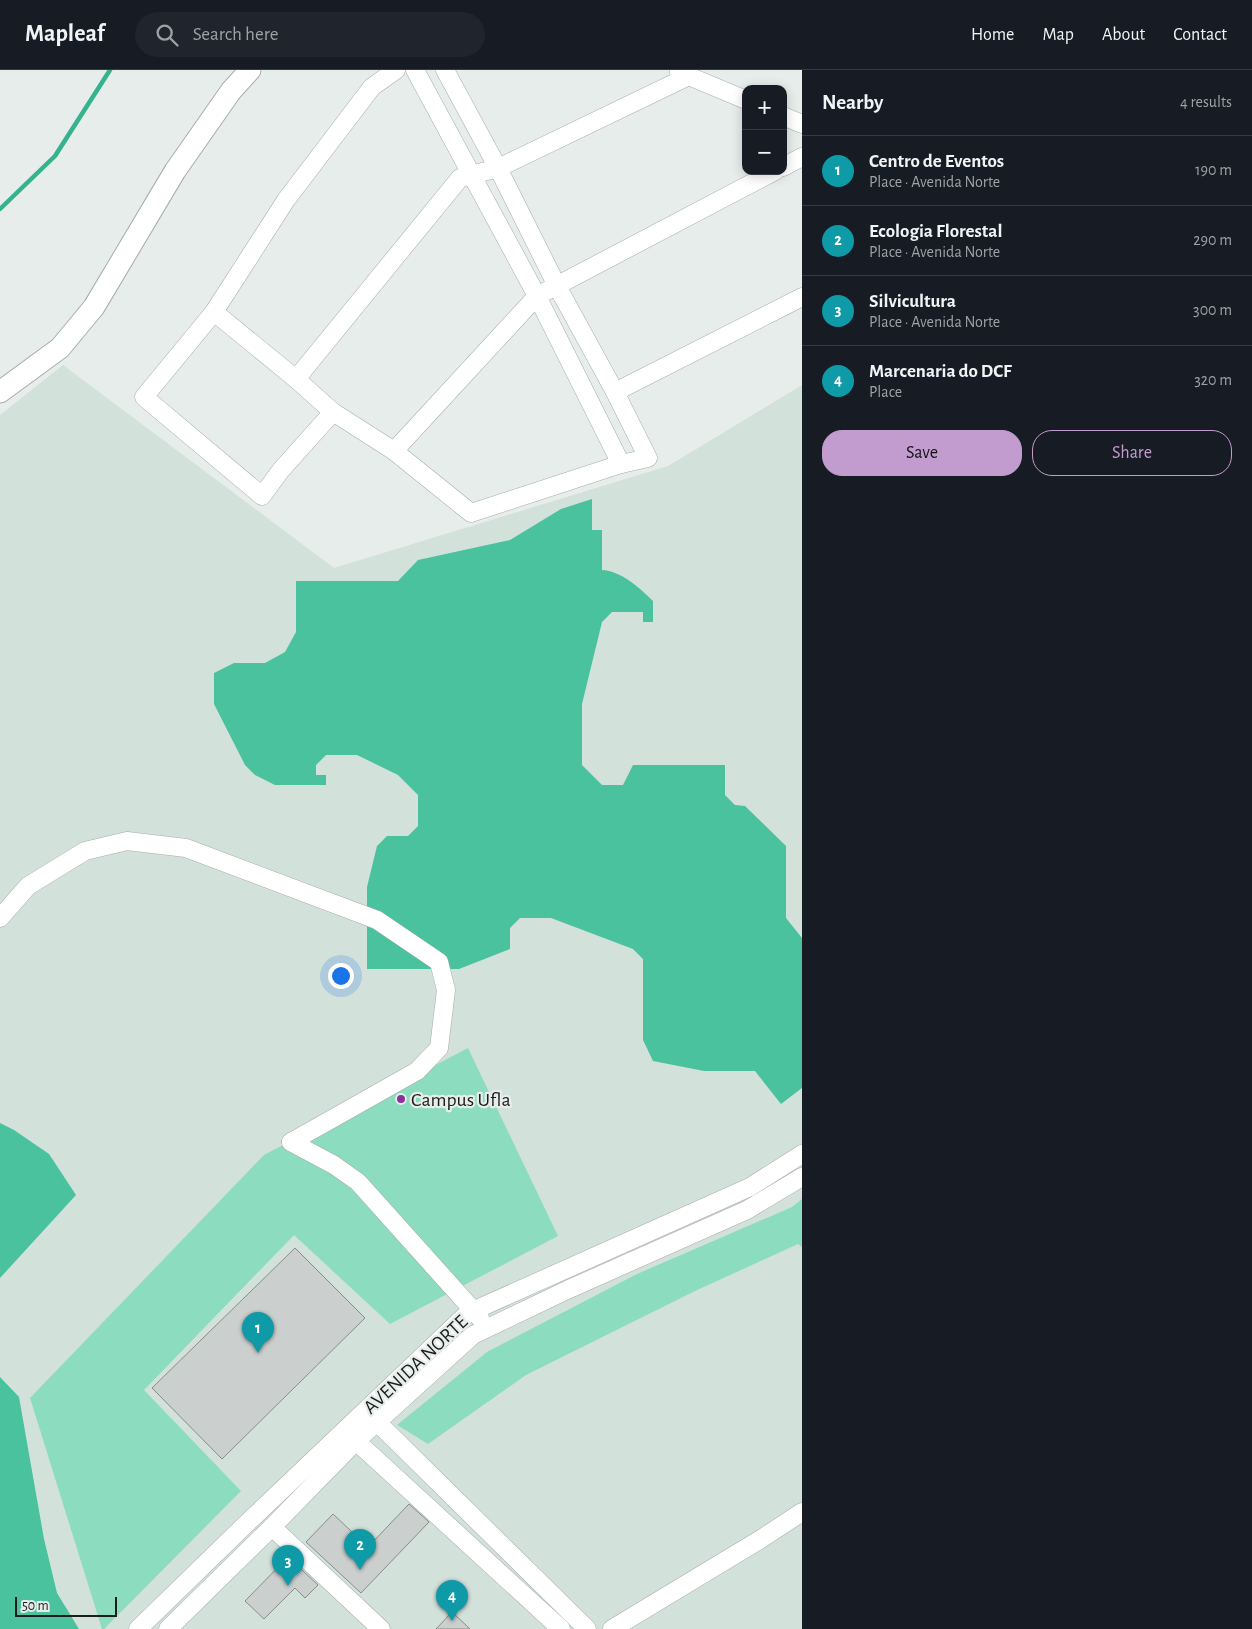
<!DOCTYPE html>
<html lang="en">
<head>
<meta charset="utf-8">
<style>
	:root { --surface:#171b24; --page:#20242c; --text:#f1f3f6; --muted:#9ea1a6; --line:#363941; --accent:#c39ccf }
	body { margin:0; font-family:"Alegreya Sans",sans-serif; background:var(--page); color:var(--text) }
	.controls { position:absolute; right:15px; top:15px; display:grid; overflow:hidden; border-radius:10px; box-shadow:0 2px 12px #0003 }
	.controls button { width:45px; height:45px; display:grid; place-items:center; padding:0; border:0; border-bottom:1px solid var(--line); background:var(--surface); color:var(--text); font:25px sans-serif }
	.scale { position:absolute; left:15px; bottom:12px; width:102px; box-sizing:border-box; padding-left:5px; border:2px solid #1b1d1c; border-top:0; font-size:14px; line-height:18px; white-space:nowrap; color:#1b1d1c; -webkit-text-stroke:4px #e7edea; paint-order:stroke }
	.you { position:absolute; left:340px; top:905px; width:18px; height:18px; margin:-12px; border:4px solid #fff; border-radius:50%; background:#1a73e8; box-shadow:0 0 0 8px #1a73e833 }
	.badge { display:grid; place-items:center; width:32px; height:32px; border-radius:50%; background:var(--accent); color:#fff; font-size:16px; font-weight:700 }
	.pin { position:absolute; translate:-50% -41px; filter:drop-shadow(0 1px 2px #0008) }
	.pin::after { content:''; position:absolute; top:26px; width:18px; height:15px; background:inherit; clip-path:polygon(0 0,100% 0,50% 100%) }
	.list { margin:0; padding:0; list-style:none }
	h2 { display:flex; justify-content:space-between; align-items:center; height:65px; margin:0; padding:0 20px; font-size:21px }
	h2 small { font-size:16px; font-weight:400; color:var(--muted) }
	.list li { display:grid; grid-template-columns:32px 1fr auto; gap:15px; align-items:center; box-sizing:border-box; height:70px; padding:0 20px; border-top:1px solid var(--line) }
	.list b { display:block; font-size:19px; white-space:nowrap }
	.list p { margin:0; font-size:16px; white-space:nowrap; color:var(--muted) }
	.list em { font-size:16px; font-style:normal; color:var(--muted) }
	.actions { display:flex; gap:10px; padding:15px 20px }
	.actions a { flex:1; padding:11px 0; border:1px solid var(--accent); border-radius:20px; text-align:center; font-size:18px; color:var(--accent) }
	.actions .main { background:var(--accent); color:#111 }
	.icon { flex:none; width:28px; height:28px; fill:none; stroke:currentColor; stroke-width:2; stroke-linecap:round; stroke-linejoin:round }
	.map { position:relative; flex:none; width:802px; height:1559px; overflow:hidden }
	header { display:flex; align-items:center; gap:30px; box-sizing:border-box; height:70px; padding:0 25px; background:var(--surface); border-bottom:1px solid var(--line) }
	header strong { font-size:24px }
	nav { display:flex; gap:28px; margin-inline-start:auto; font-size:18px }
	.search { width:350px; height:45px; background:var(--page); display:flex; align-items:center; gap:12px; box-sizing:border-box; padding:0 18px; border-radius:28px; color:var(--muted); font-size:19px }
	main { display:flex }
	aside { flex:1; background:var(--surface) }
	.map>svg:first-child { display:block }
	.built { fill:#d3e1db }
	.green { fill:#8cdcc0 }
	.forest { fill:#49c29d }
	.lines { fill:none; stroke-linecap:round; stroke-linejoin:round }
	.stream { stroke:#35b28e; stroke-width:4.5 }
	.building { fill:#cbd0ce; stroke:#878d8a }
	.minor-casing { stroke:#a7acaa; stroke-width:19 }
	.major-casing { stroke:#a7acaa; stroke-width:23 }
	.minor { stroke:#fff; stroke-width:18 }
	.major { stroke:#fff; stroke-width:21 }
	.poi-dot { fill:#8a329f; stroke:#e7edea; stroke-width:2 }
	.labels { text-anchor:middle; stroke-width:4.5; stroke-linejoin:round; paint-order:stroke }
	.poi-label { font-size:20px; fill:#1b1d1c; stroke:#e7edea; text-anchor:start }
	.street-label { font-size:20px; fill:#1b1d1c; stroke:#e7edea }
</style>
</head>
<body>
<header>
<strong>Mapleaf</strong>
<div class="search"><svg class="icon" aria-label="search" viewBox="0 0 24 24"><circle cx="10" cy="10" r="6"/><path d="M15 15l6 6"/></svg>Search here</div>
<nav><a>Home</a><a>Map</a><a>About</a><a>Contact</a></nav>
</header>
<main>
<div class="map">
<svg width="802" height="1559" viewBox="0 0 802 1559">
	<rect width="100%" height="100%" fill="#e7edea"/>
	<polygon class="built" points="63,295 334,498 668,396 802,315 802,1559 0,1559 0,345"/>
	<g class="green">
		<polygon points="468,978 558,1166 390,1254 294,1165 144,1320 241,1421 104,1559 102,1559 30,1328 264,1085"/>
		<polygon points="802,1129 802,1177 798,1174 695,1221 526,1305 428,1374 397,1355 487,1282 637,1204 792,1137"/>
	</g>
	<g class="forest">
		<path d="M592 429V460H602V500C621 501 640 518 653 531V552H643V542H612L602 552 582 634V695L602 715H623L633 695H725V725L735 735 745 736 786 776V848L802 868V1018L781 1034 755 1001H704L653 991 643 970V889L633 879 551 848H520L510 858V879L459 899H367V817L377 776 387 766H408L418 756V725L398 705 357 685H326L316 695V705H326V715H275L255 705 245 695 214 634V603L234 593H265L285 582 296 562V511H398L418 490 510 470 561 439Z"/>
		<polygon points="0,1053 14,1060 49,1084 76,1125 0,1208"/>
		<polygon points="0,1307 19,1327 44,1469 57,1523 79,1559 0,1559"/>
	</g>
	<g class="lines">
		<polyline class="stream" points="0,139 55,86 110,0"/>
	</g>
	<g class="building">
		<polygon points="295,1178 365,1248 222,1389 152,1318"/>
		<polygon points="409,1434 429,1452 361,1523 306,1472 333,1444 368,1477"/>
		<polygon points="288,1487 318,1515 305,1528 295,1518 264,1549 245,1531"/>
		<polygon points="452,1542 470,1559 436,1559"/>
	</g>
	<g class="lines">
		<g class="minor-casing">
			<g id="minor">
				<polyline points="415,0 537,226 621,394"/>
				<polyline points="679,2 746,30"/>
				<polyline points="783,46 802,54"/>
				<polyline points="783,97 802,87"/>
				<polyline points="214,242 296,309 333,342 394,381 471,443 621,394 648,388 615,322 557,216 498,98 445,0"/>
				<polyline points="296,309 460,108 498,98 689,6"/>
				<polyline points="615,322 802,227"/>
				<polyline points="333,342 281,400 262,426 144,327 214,242 286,130 372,17 396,0"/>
				<polyline points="394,381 537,226 775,101"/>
				<polyline points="0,848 28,816 85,781 127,771 186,778 377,850 439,892 446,920 439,978 417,1001 291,1072"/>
				<polyline points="291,1072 334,1095 358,1112 480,1248"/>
				<polyline points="377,1352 587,1559"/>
				<polyline points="356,1371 561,1559"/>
				<polyline points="272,1457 381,1559"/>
				<polyline points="138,1559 245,1455 468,1243 750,1117 802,1084"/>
				<polyline points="168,1559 272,1457 356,1371 473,1265 567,1220 747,1140 802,1107"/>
				<polyline points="612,1559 761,1469 802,1442"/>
			</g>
		</g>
		<g class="major-casing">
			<polyline id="major" points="0,322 60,278 94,237 175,101 231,21 250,0"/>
		</g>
		<use href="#minor" class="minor"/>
		<use href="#major" class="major"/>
	</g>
	<circle class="poi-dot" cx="401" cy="1029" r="5"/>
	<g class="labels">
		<g class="poi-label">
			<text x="411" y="1036">Campus Ufla</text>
		</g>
		<g class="street-label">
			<text transform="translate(415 1294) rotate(-43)" y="7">AVENIDA NORTE</text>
		</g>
	</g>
</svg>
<div class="controls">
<button>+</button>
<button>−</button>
</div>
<div class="scale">50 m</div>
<div class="you"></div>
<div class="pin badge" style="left:258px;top:1283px;background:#0f9aa8">1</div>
<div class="pin badge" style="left:360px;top:1500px;background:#0f9aa8">2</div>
<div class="pin badge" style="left:288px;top:1516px;background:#0f9aa8">3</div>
<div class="pin badge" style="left:452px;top:1551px;background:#0f9aa8">4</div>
</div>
<aside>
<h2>Nearby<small>4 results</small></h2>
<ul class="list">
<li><span class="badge" style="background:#0f9aa8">1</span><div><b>Centro de Eventos</b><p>Place · Avenida Norte</p></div><em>190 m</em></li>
<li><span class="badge" style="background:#0f9aa8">2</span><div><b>Ecologia Florestal</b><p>Place · Avenida Norte</p></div><em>290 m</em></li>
<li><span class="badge" style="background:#0f9aa8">3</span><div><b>Silvicultura</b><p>Place · Avenida Norte</p></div><em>300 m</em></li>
<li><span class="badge" style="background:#0f9aa8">4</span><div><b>Marcenaria do DCF</b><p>Place</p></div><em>320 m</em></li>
</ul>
<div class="actions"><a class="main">Save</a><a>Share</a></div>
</aside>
</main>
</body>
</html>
